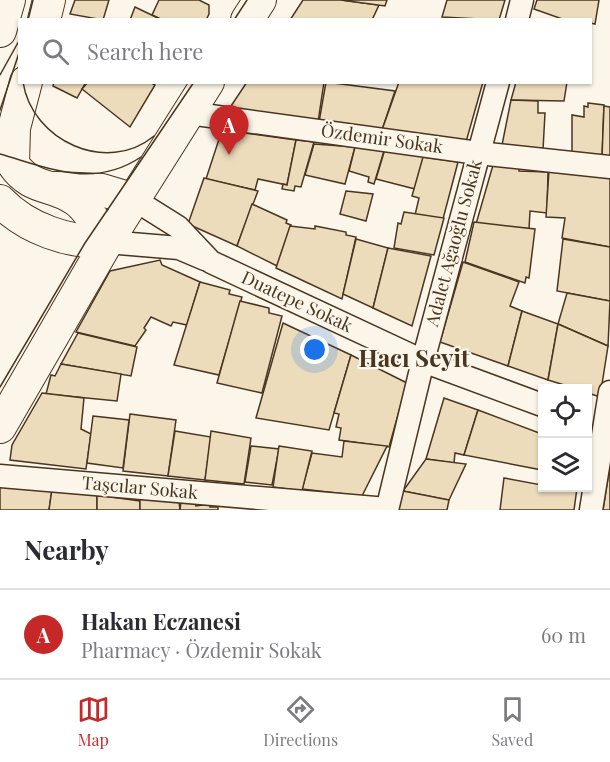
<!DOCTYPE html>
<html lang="en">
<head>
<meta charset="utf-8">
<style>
	:root { --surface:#fff; --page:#f2f2f3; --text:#2b2b33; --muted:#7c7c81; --line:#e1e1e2; --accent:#c62828 }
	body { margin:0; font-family:"Playfair Display",serif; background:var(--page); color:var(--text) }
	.controls { position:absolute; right:18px; bottom:18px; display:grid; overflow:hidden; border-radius:0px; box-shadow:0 2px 4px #0004 }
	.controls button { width:54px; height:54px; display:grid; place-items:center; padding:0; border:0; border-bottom:2px solid var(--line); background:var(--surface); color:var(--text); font:30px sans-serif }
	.you { position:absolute; left:315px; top:350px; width:21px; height:21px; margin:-15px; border:4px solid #fff; border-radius:50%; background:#1a73e8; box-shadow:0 0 0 9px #1a73e833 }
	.badge { display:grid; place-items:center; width:39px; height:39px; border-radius:50%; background:var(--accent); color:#fff; font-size:20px; font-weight:700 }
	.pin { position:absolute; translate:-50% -50px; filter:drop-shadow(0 2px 3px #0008) }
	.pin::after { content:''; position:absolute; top:32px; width:21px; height:18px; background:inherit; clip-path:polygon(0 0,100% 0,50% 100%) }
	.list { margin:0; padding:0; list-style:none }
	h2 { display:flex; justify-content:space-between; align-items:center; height:78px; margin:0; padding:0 24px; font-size:26px }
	h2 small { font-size:20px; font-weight:400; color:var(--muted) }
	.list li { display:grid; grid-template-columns:39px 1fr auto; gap:18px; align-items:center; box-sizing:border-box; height:90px; padding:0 24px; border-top:2px solid var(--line) }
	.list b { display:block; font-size:22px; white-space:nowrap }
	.list p { margin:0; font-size:20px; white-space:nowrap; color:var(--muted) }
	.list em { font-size:20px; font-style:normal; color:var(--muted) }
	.icon { flex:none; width:33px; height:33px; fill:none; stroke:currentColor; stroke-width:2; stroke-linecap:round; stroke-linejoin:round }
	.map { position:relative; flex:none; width:610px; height:510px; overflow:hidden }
	.search { position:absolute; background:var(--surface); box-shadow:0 2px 4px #0004; left:18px; right:18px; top:18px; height:66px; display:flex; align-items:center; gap:15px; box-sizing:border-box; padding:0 21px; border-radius:0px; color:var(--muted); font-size:22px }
	.sheet { height:168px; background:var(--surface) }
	nav { display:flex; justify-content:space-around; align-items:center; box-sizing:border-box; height:84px; border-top:2px solid var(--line); background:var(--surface); font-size:16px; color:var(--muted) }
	nav a { display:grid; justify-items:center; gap:3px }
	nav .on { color:var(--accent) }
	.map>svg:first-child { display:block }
	.building { fill:#ecdcbc; stroke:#4a3520; stroke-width:1.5 }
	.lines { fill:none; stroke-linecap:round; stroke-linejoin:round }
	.street-casing { stroke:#4a3520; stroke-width:25 }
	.secondary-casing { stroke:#4a3520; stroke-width:34 }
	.street { stroke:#fbf6e9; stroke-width:22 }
	.secondary { stroke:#fbf6e9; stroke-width:32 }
	.tram { stroke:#4a3520; stroke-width:1.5 }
	.labels { text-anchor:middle; stroke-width:4.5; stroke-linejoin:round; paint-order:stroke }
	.street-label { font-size:18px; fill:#4a3520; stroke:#fbf6e9 }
	.district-label { font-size:24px; font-weight:bold; fill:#4a3520; stroke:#fbf6e9 }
</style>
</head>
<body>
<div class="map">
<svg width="610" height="510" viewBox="0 0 610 510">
	<rect width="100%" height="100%" fill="#fbf6e9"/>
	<g class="building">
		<polygon points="75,0 109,0 103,20 70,14"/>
		<polygon points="159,0 199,0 209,5 209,14 206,20 163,20 152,15"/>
		<polygon points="303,0 341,0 379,5 372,20 290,20"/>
		<polygon points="341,0 387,0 385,6"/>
		<polygon points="447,0 505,0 499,20 442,17"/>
		<polygon points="537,0 599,0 595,24 590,23 590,20 565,20 534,9"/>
		<polygon points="135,7 162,20 130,20"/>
		<polygon points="54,82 86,82 77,98 53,86"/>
		<polygon points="88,82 150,82 155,85 130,127 82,89"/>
		<polygon points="247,82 324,82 318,122 227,112"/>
		<polygon points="326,82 395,91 382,130 319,122"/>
		<polygon points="399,82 483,82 466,142 382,130"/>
		<polygon points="516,82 567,82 564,101 511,100"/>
		<polygon points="511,100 538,101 538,113 545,113 543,150 502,145"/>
		<polygon points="588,103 604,105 602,158 572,153 572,115 584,117 584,106 588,107"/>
		<polygon points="604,106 610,107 610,157 602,157"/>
		<polygon points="222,130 296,140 287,185 258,179 255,190 206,179"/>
		<polygon points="296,140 314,142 301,187 295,186 294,191 282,189 283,184 287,185"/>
		<polygon points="314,144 355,147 345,184 305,175"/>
		<polygon points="355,147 384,151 374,184 368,182 369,177 349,171"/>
		<polygon points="385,149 424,155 415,189 376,179"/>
		<polygon points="423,157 458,162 443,219 415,215 419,198 412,196"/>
		<polygon points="493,165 519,168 519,171 548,172 547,213 530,211 529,229 476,224"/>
		<polygon points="549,170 610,177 610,247 562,238 565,218 546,217"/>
		<polygon points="204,178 258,191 237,246 188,224"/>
		<polygon points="346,191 373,194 366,221 340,214"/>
		<polygon points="252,204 287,220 286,223 291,225 277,266 237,246"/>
		<polygon points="404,212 444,218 434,255 394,248 398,223 401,224"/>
		<polygon points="474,222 535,229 529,278 526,277 525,283 465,262"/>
		<polygon points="290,226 315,229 315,226 346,232 346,235 356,237 342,299 276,268"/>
		<polygon points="356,239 388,248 373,308 343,294"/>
		<polygon points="563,239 610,247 610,301 557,291"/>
		<polygon points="388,248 431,256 412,326 373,308"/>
		<polygon points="160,260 162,265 200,282 187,325 173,322 171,326 151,317 144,328 146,330 135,346 76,332 110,271"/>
		<polygon points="463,262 519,282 510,306 522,311 508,366 440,342"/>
		<polygon points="200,282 230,290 229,294 242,297 219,375 174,365"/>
		<polygon points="567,293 610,301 608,346 558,324"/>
		<polygon points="240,301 269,308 269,313 282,316 262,393 217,383"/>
		<polygon points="522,311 558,324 548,380 508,366"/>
		<polygon points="283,323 351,355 329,430 256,418"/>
		<polygon points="558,324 608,346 600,397 588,393 588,388 574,388 548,380"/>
		<polygon points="78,333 137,347 131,376 61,364"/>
		<polygon points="351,355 407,383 389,447 339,440 341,428 336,427 339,414 334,413"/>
		<polygon points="61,364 121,374 117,401 46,394 51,375 55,376"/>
		<polygon points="42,393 84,398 81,429 91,434 86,469 10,460 12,445"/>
		<polygon points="444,398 478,410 464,455 455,453 454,463 426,459"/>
		<polygon points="478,410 542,434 542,470 464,455"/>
		<polygon points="130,414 176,420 168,476 123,471"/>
		<polygon points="93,416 129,420 123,468 87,463"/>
		<polygon points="175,431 211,437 205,480 168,476"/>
		<polygon points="211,431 251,438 244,484 205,480"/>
		<polygon points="344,441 387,446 362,496 302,489 312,453 342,457"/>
		<polygon points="251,446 279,449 272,485 245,482"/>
		<polygon points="279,446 312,451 302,491 273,487"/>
		<polygon points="426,459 466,464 449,500 403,491"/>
		<polygon points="610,465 610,510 603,510"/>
		<polygon points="504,478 542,485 542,488 577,488 574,510 500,510"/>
		<polygon points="0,483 52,489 49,510 0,510"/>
		<polygon points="52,489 97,495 97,510 49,510"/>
		<polygon points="403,491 449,500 447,510 398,510"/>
		<polygon points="97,495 140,501 140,510 97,510"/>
		<polygon points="140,498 179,502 180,510 140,510"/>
		<polygon points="194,501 196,506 210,504 210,507 218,507 218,510 180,510 181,502"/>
	</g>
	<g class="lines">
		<g class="street-casing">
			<g id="street">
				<polyline points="517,20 522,0"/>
				<polyline points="189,113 478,153 610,167"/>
				<polyline points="135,200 178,227 211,262 423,361 542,405"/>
				<polyline points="107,242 179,248 205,259"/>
				<polyline points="0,476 387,509"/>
				<polyline points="387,510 423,361 498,82"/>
				<polyline points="591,510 610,392"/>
			</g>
		</g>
		<g class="secondary-casing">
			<g id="secondary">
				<polyline points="44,20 49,0"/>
				<polyline points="247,20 260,0"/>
				<polyline points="0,31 9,0"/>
				<polyline points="56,188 102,190 135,200"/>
				<path d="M0 201C27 229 69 243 107 242L208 82"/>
				<path d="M0 427 107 242C98 228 90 210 76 200 53 183 31 191 13 164L14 128 26 82"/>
			</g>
		</g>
		<use href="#street" class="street"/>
		<use href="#secondary" class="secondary"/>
		<g class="tram">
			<polyline points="28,20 33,0"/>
			<polyline points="234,20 247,0"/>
			<polyline points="0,75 20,39"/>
			<path d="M23 82C32 141 107 175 154 136"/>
			<polyline points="0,110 20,50"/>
			<path d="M0 154C49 168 93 189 141 157"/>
			<polyline points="0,387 85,243 194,82"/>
		</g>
	</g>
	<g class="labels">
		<g class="street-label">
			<text transform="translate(382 139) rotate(8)" y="6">Özdemir Sokak</text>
			<text transform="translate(454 243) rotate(-75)" y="6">Adalet Ağaoğlu Sokak</text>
			<text transform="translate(297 302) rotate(25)" y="6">Duatepe Sokak</text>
			<text transform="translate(140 488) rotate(5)" y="6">Taşcılar Sokak</text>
		</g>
		<g class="district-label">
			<text x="414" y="367">Hacı Seyit</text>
		</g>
	</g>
</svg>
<div class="controls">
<button><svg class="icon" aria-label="locate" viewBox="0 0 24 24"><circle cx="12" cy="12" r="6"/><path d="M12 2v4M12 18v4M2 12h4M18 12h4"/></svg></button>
<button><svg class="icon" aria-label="layers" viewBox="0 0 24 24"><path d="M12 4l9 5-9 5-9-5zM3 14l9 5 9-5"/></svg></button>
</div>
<div class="you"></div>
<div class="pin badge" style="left:229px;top:155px">A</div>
<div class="search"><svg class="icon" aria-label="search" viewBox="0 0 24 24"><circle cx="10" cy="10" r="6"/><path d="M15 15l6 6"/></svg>Search here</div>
</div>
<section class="sheet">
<h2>Nearby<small></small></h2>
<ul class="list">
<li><span class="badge">A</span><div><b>Hakan Eczanesi</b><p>Pharmacy · Özdemir Sokak</p></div><em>60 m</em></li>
</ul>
</section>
<nav>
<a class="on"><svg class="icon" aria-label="map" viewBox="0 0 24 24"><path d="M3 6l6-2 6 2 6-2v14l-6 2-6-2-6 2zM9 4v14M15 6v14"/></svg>Map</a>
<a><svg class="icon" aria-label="directions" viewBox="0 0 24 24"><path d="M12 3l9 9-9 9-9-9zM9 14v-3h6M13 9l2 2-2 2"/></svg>Directions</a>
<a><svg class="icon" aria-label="saved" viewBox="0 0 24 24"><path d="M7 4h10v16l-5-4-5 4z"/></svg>Saved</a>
</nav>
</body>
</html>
